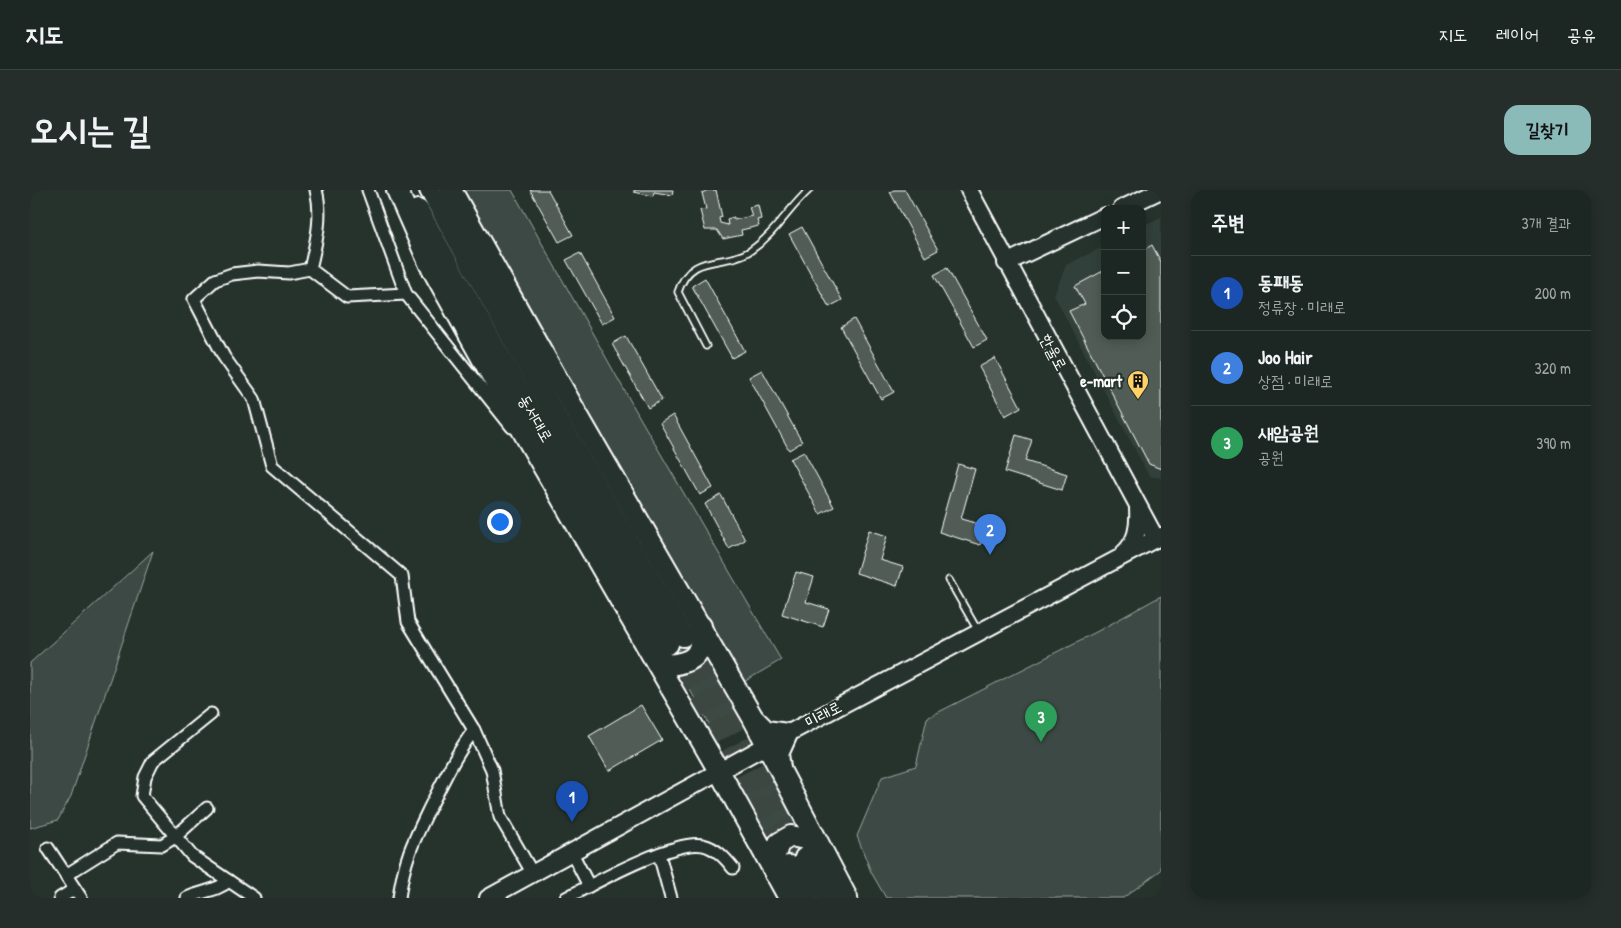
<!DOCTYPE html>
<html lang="ko">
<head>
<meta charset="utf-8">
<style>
	:root { --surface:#1c2622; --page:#252e2a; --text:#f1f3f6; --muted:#a0a5a5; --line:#3a4340; --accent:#8bbbb9 }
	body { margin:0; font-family:"Patrick Hand","Poor Story",sans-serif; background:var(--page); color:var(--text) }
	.controls { position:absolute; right:15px; top:15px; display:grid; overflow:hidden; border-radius:10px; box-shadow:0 2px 12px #0003 }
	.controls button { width:45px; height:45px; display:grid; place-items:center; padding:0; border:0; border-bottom:1px solid var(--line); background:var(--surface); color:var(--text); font:25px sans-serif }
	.you { position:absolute; left:469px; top:331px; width:18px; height:18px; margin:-12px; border:4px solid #fff; border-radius:50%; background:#1a73e8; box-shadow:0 0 0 8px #1a73e833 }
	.badge { display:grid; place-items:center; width:32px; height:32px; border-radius:50%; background:var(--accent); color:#fff; font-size:16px; font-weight:700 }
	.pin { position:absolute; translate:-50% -41px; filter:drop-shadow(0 1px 2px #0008) }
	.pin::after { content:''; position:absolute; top:26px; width:18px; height:15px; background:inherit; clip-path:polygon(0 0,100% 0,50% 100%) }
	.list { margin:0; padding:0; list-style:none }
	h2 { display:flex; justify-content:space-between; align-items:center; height:65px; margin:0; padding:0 20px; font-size:21px }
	h2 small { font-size:16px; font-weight:400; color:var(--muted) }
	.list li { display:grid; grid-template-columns:32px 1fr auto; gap:15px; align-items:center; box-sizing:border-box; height:75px; padding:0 20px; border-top:1px solid var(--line) }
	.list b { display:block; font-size:19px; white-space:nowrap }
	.list p { margin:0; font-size:16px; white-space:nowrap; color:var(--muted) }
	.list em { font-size:16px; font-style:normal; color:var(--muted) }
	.icon { flex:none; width:28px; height:28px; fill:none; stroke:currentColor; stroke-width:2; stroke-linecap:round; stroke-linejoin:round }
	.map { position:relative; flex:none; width:1131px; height:708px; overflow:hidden; border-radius:15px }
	header { display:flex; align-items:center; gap:30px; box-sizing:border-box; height:70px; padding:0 25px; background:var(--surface); border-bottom:1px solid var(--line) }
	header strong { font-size:24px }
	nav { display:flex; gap:28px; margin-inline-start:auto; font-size:18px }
	.intro { display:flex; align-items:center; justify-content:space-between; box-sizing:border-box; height:120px; padding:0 30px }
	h1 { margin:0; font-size:35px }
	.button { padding:12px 22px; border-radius:15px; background:var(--accent); color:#111; font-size:18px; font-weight:700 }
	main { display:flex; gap:30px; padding:0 30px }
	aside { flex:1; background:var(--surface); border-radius:15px; box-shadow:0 2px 12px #0003 }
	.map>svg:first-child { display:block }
	.built { fill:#333f3a }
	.green { fill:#3e4944; stroke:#9ea4a2 }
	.building { fill:#515c57; stroke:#fff }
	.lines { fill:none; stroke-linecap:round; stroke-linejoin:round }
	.highway-tunnel { stroke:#3c4742; stroke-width:20; stroke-dasharray:20 10; stroke-linecap:butt }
	.lane-casing { stroke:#fff; stroke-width:9 }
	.street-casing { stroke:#fff; stroke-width:15 }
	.secondary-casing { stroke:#fff; stroke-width:20 }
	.highway-casing { stroke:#fff; stroke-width:24 }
	.lane { stroke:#26332d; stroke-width:5.5 }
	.street { stroke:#26332d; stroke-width:11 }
	.secondary { stroke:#26332d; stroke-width:16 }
	.highway { stroke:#26332d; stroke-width:20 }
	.labels { text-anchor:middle; stroke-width:4.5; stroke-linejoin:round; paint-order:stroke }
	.street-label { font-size:16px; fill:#fff; stroke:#26332d }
	.poi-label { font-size:16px; font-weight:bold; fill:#fff; stroke:#26332d; text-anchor:end }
</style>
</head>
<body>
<header>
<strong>지도</strong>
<nav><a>지도</a><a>레이어</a><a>공유</a></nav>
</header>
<div class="intro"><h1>오시는 길</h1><a class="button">길찾기</a></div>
<main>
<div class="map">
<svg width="1131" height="708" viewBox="0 0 1131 708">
	<rect width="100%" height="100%" fill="#26332d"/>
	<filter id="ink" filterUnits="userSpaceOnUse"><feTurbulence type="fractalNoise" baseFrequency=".02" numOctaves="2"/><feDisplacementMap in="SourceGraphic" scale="10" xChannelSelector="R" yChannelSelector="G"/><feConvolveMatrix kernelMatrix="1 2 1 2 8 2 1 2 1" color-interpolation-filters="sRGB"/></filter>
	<g filter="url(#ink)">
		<polygon class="built" points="1131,27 1131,288 1119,286 1024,105 1036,75 1075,56 1075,146 1112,146 1112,36"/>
		<g class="green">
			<polygon points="429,0 482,0 610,228 751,470 712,493"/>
			<polygon points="123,361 41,606 28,630 0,638 0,473"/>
			<polygon points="1131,406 1131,680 1093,708 856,708 841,682 827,646 852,587 886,576 897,528 1068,441"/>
			<polygon points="678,459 712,525 683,541 650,482"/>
			<polygon points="742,589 768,636 758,639 737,661 707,608"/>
		</g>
		<g class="building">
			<polygon points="500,0 518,0 543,45 529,52"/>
			<polygon points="604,0 643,0 642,5 624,2 623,6 604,2"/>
			<polygon points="678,0 686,0 692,27 689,28 690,33 698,35 697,29 704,27 704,30 722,26 719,17 728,15 731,29 727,30 729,36 711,40 712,45 693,49 687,40 675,40 670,20 676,19 672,3"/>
			<polygon points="864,0 875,0 908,60 895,67 860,2"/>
			<polygon points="772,37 812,110 799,117 759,44"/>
			<polygon points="1122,55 1131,72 1131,279 1119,274 1039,121 1055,114 1045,96 1075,80 1075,146 1112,146 1112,61"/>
			<polygon points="550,63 585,127 572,134 536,70"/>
			<polygon points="917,78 957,150 944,157 904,85"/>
			<polygon points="675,88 715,161 702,168 662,96"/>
			<polygon points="824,129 864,202 851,209 811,137"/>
			<polygon points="596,146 632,210 618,218 582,154"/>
			<polygon points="965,168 991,217 975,226 949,177"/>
			<polygon points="732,180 772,252 759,260 719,187"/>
			<polygon points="643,225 683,298 670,305 630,233"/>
			<polygon points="986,245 1002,250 995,271 1037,284 1032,300 975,282"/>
			<polygon points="774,262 804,317 790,324 760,269"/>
			<polygon points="928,274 945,279 931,329 956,336 950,355 909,342"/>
			<polygon points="691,305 715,350 699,359 675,314"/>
			<polygon points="839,340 857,346 850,370 873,377 867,396 826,383"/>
			<polygon points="766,382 784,387 776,412 799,419 793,437 752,424"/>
			<polygon points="611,515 632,550 579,581 559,546"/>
		</g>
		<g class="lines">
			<g class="highway-tunnel">
				<polyline points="653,446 775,668"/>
				<polyline points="638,454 756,670"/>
			</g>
			<g class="lane-casing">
				<g id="lane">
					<path d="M676 156 648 102C661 61 693 78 720 61 744 45 758 19 779 0"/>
					<polyline points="919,390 948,441"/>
				</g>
			</g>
			<g class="street-casing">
				<g id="street">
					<polyline points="338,0 376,104 482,237"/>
					<polyline points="280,79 259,83 228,81 202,84 185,90 164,109 194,167 224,209 242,276 372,386 378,432 444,540 462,580 470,627 503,684"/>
					<polyline points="280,79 317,107 376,104"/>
					<path d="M280 79C286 53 293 26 286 0"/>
					<polyline points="181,524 123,571 115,587 112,606 162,666 224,708"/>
					<polyline points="18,658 51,708"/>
					<polyline points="542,663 559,696"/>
					<polyline points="629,664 641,708"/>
					<polyline points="36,685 87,653 132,655 145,647 177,618"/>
					<polyline points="30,708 45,699"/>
					<path d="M157 708C172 701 187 701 199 691"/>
					<path d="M369 708C374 669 383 652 400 617 414 590 425 565 444 540"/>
					<path d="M536 708C563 694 644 649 673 655 686 658 695 668 703 678"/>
				</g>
			</g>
			<g class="secondary-casing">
				<g id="secondary">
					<polyline points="939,0 1126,349"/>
					<polyline points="1091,19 1131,0"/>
					<polyline points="976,73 1075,26"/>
					<path d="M1093 364C1107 352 1109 336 1108 319"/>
					<polyline points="458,708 757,544 1131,346"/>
				</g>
			</g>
			<g class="highway-casing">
				<g id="highway">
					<polyline points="367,0 400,75 496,247 689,581 759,708"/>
					<polyline points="400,0 526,227 653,446"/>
					<polyline points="421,0 544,219 723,528 817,708"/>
					<polyline points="388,20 510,238 638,454"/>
					<path d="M621 463 638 475C667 472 672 464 671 436"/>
					<polyline points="725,530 736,541 757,544 748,564 750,578"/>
					<polyline points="775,668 798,708"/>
					<polyline points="759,676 777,708"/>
					<polyline points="745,684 744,668 749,653 761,646 775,649 790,660"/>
				</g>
			</g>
			<use href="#lane" class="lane"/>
			<use href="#street" class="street"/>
			<use href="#secondary" class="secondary"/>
			<use href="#highway" class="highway"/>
		</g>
	</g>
	<defs>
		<g id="building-pin" transform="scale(1.125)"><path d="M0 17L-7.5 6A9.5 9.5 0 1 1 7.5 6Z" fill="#ffd166" stroke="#26332d"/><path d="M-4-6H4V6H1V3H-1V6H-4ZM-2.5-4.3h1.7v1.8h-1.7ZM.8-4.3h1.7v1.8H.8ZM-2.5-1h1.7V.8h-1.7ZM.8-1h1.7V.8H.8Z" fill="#111"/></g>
	</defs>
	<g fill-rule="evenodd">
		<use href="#building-pin" x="1108" y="191"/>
	</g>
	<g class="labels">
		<g class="street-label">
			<text transform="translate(1024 162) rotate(62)" y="6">한울로</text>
			<text transform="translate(506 228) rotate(60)" y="6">동서대로</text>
			<text transform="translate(793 524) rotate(-28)" y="6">미래로</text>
		</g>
		<g class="poi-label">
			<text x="1092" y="197">e-mart</text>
		</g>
	</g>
</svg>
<div class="controls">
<button>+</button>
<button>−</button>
<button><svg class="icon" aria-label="locate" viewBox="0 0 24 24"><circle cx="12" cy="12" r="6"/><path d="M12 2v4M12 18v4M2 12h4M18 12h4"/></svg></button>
</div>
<div class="you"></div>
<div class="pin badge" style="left:542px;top:632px;background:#1a4fb4">1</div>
<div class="pin badge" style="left:960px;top:365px;background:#3f7fe0">2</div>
<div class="pin badge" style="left:1011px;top:552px;background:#2e9e5b">3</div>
</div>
<aside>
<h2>주변<small>3개 결과</small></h2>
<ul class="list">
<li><span class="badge" style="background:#1a4fb4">1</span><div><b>동패동</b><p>정류장 · 미래로</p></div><em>200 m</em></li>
<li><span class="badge" style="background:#3f7fe0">2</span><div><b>Joo Hair</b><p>상점 · 미래로</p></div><em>320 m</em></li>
<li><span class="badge" style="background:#2e9e5b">3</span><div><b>새암공원</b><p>공원</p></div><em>390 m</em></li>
</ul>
</aside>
</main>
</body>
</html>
